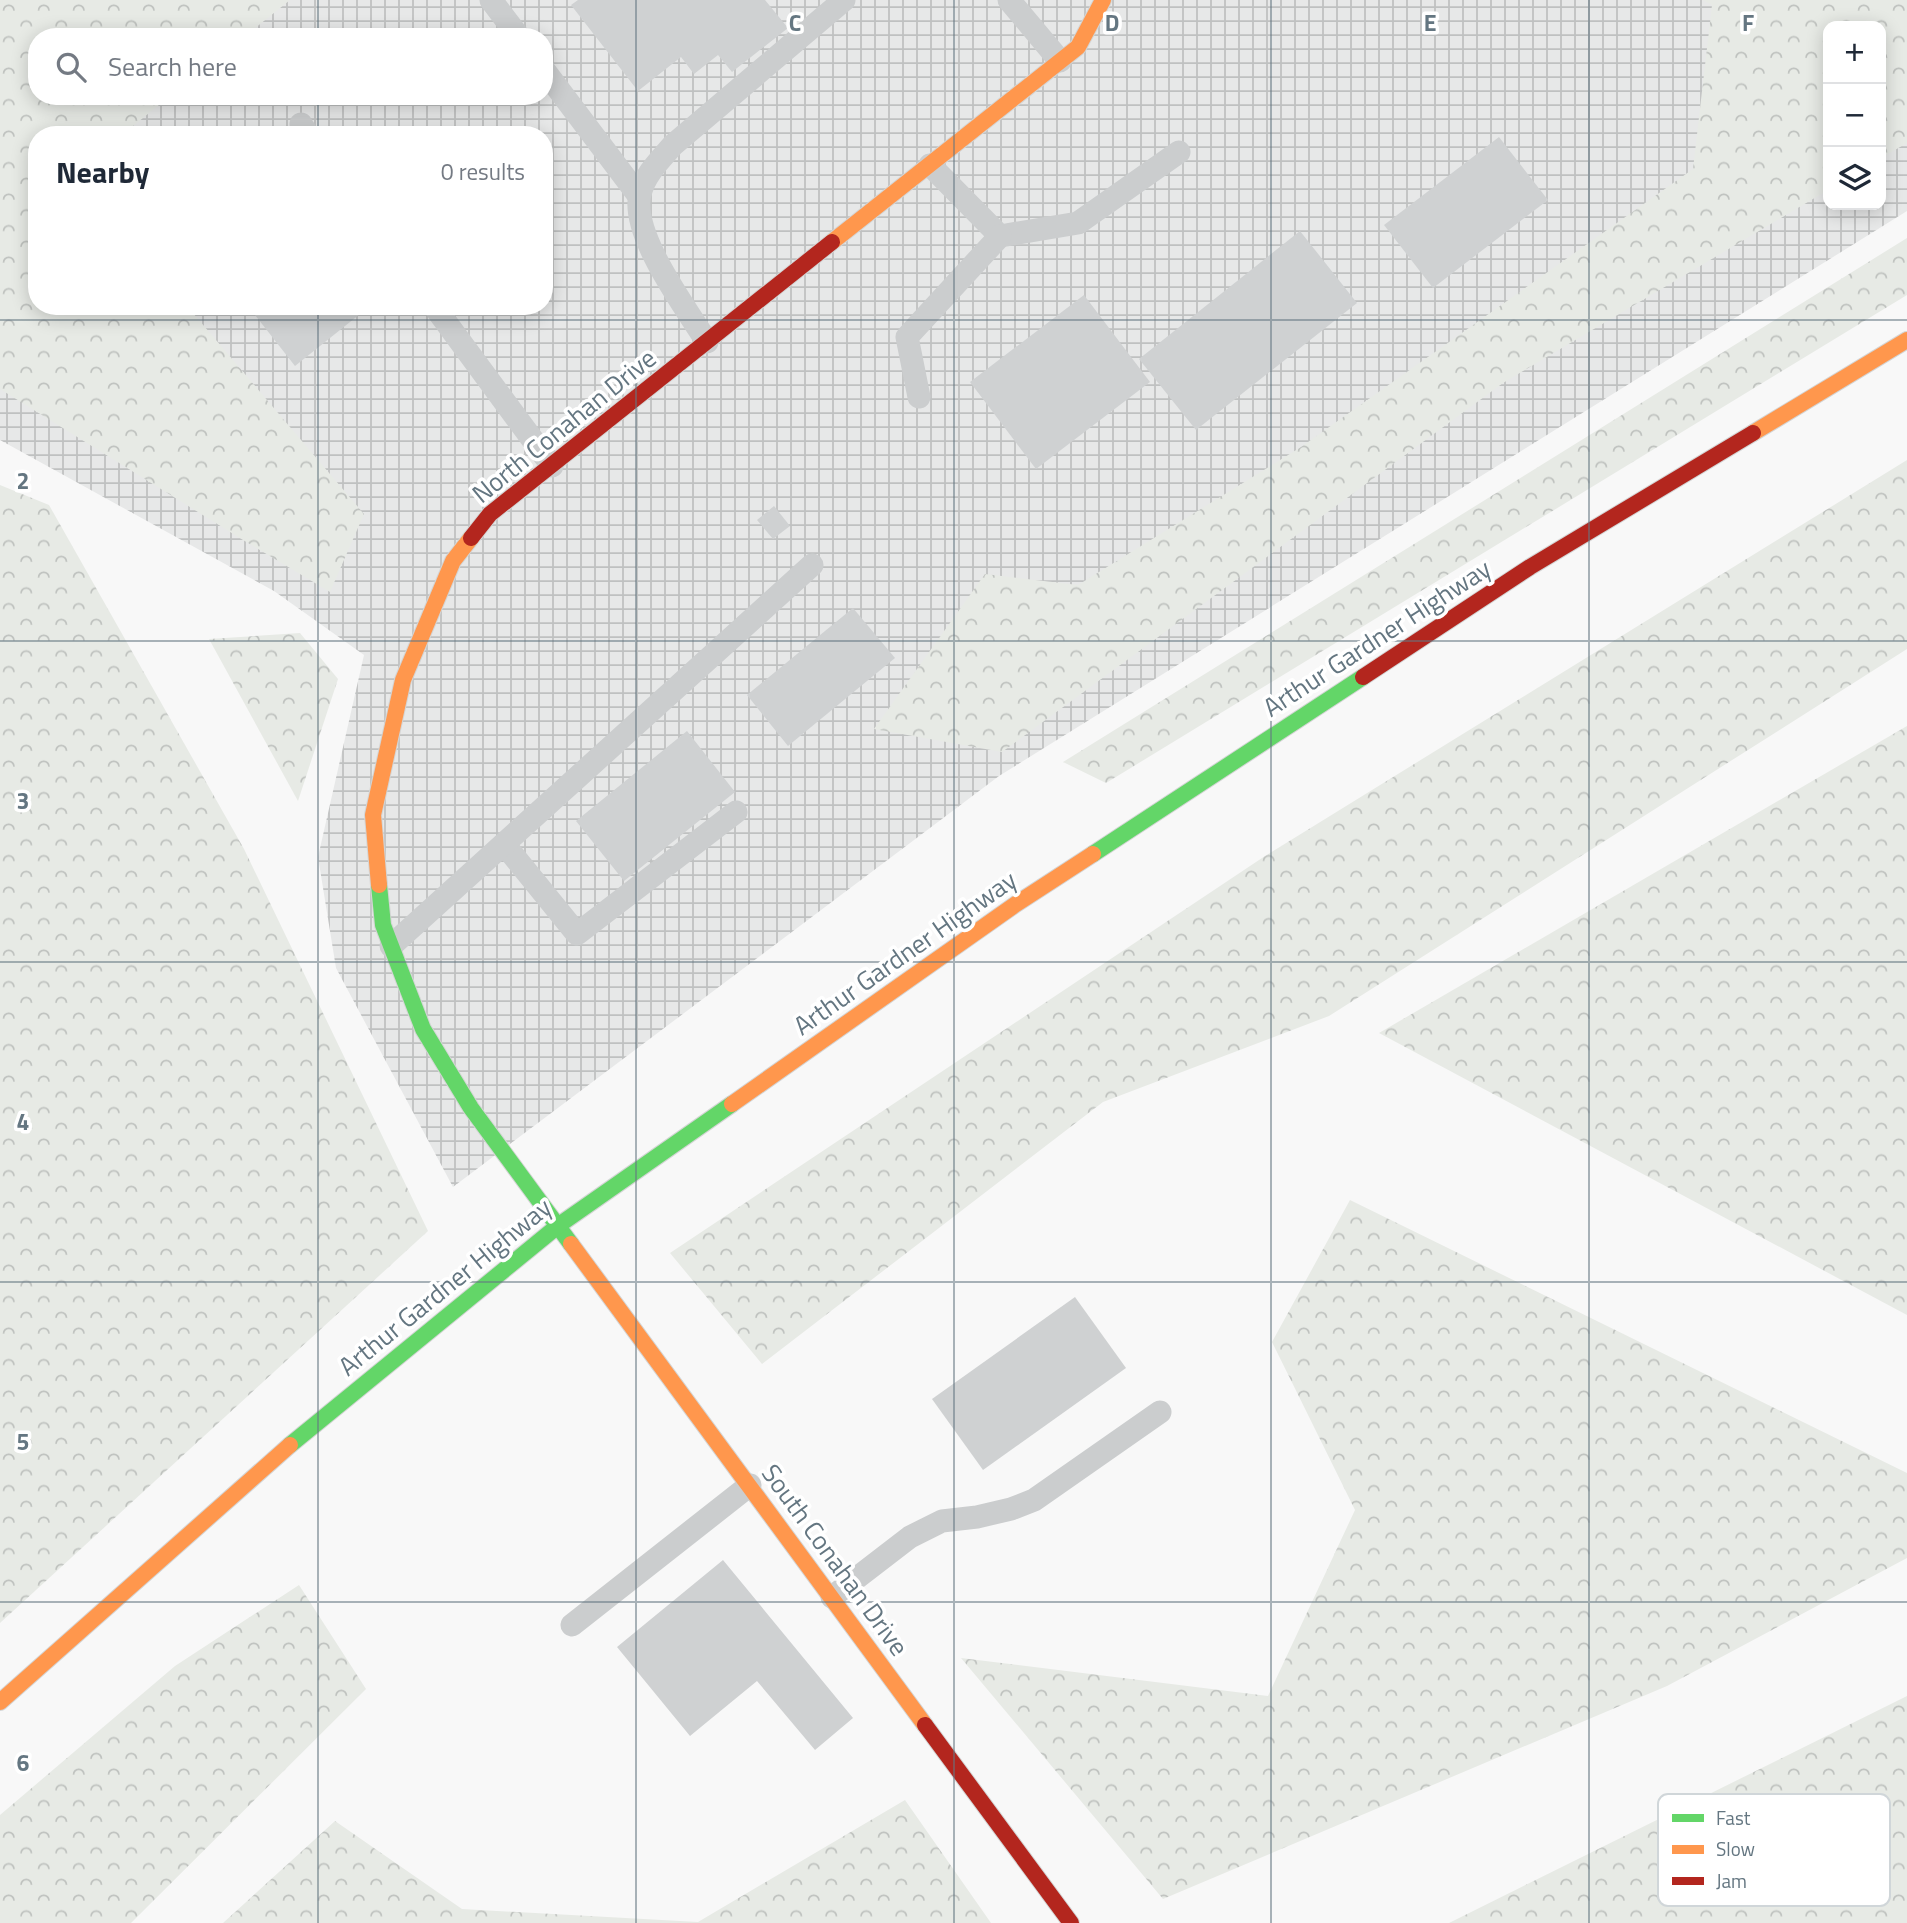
<!DOCTYPE html>
<html lang="en">
<head>
<meta charset="utf-8">
<style>
	:root { --surface:#fff; --page:#f6f6f7; --text:#1f2937; --muted:#747a83; --line:#e0e1e3 }
	body { margin:0; font-family:"Titillium Web",sans-serif; background:var(--page); color:var(--text) }
	.controls { position:absolute; right:21px; top:21px; display:grid; overflow:hidden; border-radius:14px; box-shadow:0 4px 18px #0003 }
	.controls button { width:63px; height:63px; display:grid; place-items:center; padding:0; border:0; border-bottom:2px solid var(--line); background:var(--surface); color:var(--text); font:35px sans-serif }
	.list { margin:0; padding:0; list-style:none }
	h2 { display:flex; justify-content:space-between; align-items:center; height:91px; margin:0; padding:0 28px; font-size:30px }
	h2 small { font-size:23px; font-weight:400; color:var(--muted) }
	.icon { flex:none; width:38px; height:38px; fill:none; stroke:currentColor; stroke-width:2; stroke-linecap:round; stroke-linejoin:round }
	.map { position:relative; flex:none; width:1907px; height:1923px; overflow:hidden }
	.search { position:absolute; background:var(--surface); box-shadow:0 4px 18px #0003; left:28px; top:28px; width:525px; height:77px; display:flex; align-items:center; gap:18px; box-sizing:border-box; padding:0 24px; border-radius:28px; color:var(--muted); font-size:26px }
	.panel { position:absolute; background:var(--surface); box-shadow:0 4px 18px #0003; left:28px; top:126px; width:525px; height:189px; border-radius:28px }
	.map>svg:first-child { display:block }
	.industrial { fill:url(#industrial-grid); fill-rule:evenodd }
	.forest { fill:url(#forest-crowns) }
	.building { fill:#cfd1d2 }
	.lines { fill:none; stroke-linecap:round; stroke-linejoin:round }
	.fast-casing { stroke:#d4d5d5; stroke-width:18 }
	.slow-casing { stroke:#d4d5d5; stroke-width:18 }
	.jam-casing { stroke:#d4d5d5; stroke-width:18 }
	.lane { stroke:#cbcdce; stroke-width:23 }
	.fast { stroke:#63d668; stroke-width:16 }
	.slow { stroke:#ff974d; stroke-width:16 }
	.jam { stroke:#b3261e; stroke-width:16 }
	.grid { fill:none; stroke:#647681; stroke-width:2; stroke-opacity:0.55 }
	.labels { text-anchor:middle; stroke-width:7; stroke-linejoin:round; paint-order:stroke }
	.street-label { font-size:26px; fill:#647681; stroke:#fff }
	.key { fill:#fff; stroke:#d0d6d9; stroke-width:2 }
	.key-label { font-size:19px; fill:#647681 }
	.grid-label { font-size:23px; text-anchor:middle; font-weight:bold; fill:#647681; stroke:#fff; stroke-width:7; stroke-linejoin:round; paint-order:stroke }
</style>
</head>
<body>
<div class="map">
<svg width="1907" height="1923" viewBox="0 0 1907 1923">
	<defs>
		<pattern id="industrial-grid" width="8" height="8" patternUnits="userSpaceOnUse" patternTransform="scale(1.75)"><rect width="8" height="8" fill="#e7e8e8"/><path d="M0 4h8M4 0v8" fill="none" stroke="#bfc1c1"/></pattern>
		<pattern id="forest-crowns" width="20" height="18" patternUnits="userSpaceOnUse" patternTransform="scale(1.75)"><rect width="20" height="18" fill="#e7eae5"/><path d="M2 6a3 3 0 1 1 6 0M12 15a3 3 0 1 1 6 0" fill="none" stroke="#bfc2bf"/></pattern>
	</defs>
	<rect width="100%" height="100%" fill="#f8f8f8"/>
	<path class="industrial" d="M0 0H1907V211L999 776 453 1187 336 968 318 857 364 655 274 591 0 440ZM1828 26H1881V205H1828ZM37 37H544V96H37ZM37 135H544V306H37Z"/>
	<g class="forest">
		<polygon points="0,0 290,0 244,37 37,37 37,96 170,96 122,135 37,135 37,306 187,306 364,514 330,592 243,540 0,389"/>
		<polygon points="1703,0 1907,0 1907,143 1881,158 1881,26 1828,26 1828,190 1503,383 1002,752 874,729 985,574 1078,585 1301,447 1693,169 1712,5"/>
		<polygon points="1907,238 1907,295 1106,783 1063,762"/>
		<polygon points="1907,460 1907,649 1329,1016 1103,1102 762,1364 670,1253 1265,856"/>
		<polygon points="0,485 49,505 244,849 428,1231 0,1623"/>
		<polygon points="300,633 338,679 298,801 209,639"/>
		<polygon points="1907,726 1907,1315 1379,1033"/>
		<polygon points="1350,1200 1907,1473 1907,1558 1667,1686 1163,1899 961,1658 1268,1696 1355,1510 1272,1342"/>
		<polygon points="299,1585 366,1689 131,1923 0,1923 0,1815 175,1666"/>
		<polygon points="1907,1696 1907,1923 1449,1923"/>
		<polygon points="905,1800 991,1923 223,1923 335,1821 462,1909 698,1922"/>
	</g>
	<g class="building">
		<polygon points="578,0 765,0 788,28 732,72 718,55 694,74 681,57 638,91 571,5"/>
		<polygon points="1499,137 1548,200 1433,288 1384,225"/>
		<polygon points="1300,231 1357,303 1196,430 1139,359"/>
		<polygon points="1084,295 1150,382 1036,469 970,382"/>
		<polygon points="248,306 370,306 295,366"/>
		<polygon points="774,506 790,526 773,539 757,520"/>
		<polygon points="853,608 895,658 788,746 747,695"/>
		<polygon points="687,731 735,792 624,881 576,821"/>
		<polygon points="1075,1297 1126,1368 983,1470 932,1399"/>
		<polygon points="723,1560 853,1718 815,1750 757,1681 690,1736 617,1647"/>
	</g>
	<g class="lines">
		<g class="fast-casing">
			<g id="fast">
				<polyline points="1093,854 1363,677"/>
				<polyline points="379,885 383,925 423,1029 471,1108 571,1244"/>
				<polyline points="290,1445 559,1225 732,1104"/>
			</g>
		</g>
		<g class="slow-casing">
			<g id="slow">
				<polyline points="832,242 1078,47 1103,0"/>
				<polyline points="1753,433 1907,340"/>
				<polyline points="379,885 373,815 403,680 453,561 471,538"/>
				<polyline points="732,1104 1016,904 1093,854"/>
				<polyline points="571,1244 925,1725"/>
				<polyline points="0,1702 290,1445"/>
			</g>
		</g>
		<g class="jam-casing">
			<g id="jam">
				<polyline points="471,538 490,514 832,242"/>
				<polyline points="1363,677 1530,567 1753,433"/>
				<polyline points="925,1725 1071,1923"/>
			</g>
		</g>
		<g class="lane">
			<polyline points="491,0 519,37"/>
			<polyline points="1009,0 1060,61"/>
			<polyline points="544,70 639,196"/>
			<polyline points="301,124 308,135"/>
			<polyline points="930,165 1000,236 1078,223 1179,152"/>
			<polyline points="434,306 552,466"/>
			<path d="M707 342C686 308 630 234 640 194 645 174 660 160 673 145L844 0"/>
			<polyline points="919,397 907,337 1000,236"/>
			<polyline points="504,844 577,934 736,812"/>
			<polyline points="391,946 812,565"/>
			<polyline points="832,1597 910,1537 942,1521 977,1517 1011,1509 1034,1500 1160,1412"/>
			<polyline points="572,1625 750,1485"/>
		</g>
		<use href="#fast" class="fast"/>
		<use href="#slow" class="slow"/>
		<use href="#jam" class="jam"/>
	</g>
	<path class="grid" d="M318 0V37M636 0V1923M954 0V1923M1271 0V1923M1589 0V1923M318 96V135M318 306V1923M0 320H1907M0 641H1907M0 962H1907M0 1282H1907M0 1602H1907"/>
	<g class="labels">
		<g class="street-label">
			<text transform="translate(564 426) rotate(-39)" y="9">North Conahan Drive</text>
			<text transform="translate(1377 638) rotate(-33)" y="9">Arthur Gardner Highway</text>
			<text transform="translate(905 953) rotate(-35)" y="9">Arthur Gardner Highway</text>
			<text transform="translate(445 1287) rotate(-39)" y="9">Arthur Gardner Highway</text>
			<text transform="translate(835 1560) rotate(54)" y="9">South Conahan Drive</text>
		</g>
	</g>
	<rect x="1658" y="1794" width="232" height="112" rx="10" class="key"/>
	<rect x="1672" y="1814" width="32" height="8" fill="#63d668"/>
	<rect x="1672" y="1845" width="32" height="9" fill="#ff974d"/>
	<rect x="1672" y="1877" width="32" height="8" fill="#b3261e"/>
	<g class="key-label">
		<text x="1716" y="1825">Fast</text>
		<text x="1716" y="1856">Slow</text>
		<text x="1716" y="1888">Jam</text>
	</g>
	<g class="grid-label">
		<text x="795" y="31">C</text>
		<text x="1112" y="31">D</text>
		<text x="1430" y="31">E</text>
		<text x="1748" y="31">F</text>
		<text x="23" y="489">2</text>
		<text x="23" y="809">3</text>
		<text x="23" y="1130">4</text>
		<text x="23" y="1450">5</text>
		<text x="23" y="1771">6</text>
	</g>
</svg>
<div class="controls">
<button>+</button>
<button>−</button>
<button><svg class="icon" aria-label="layers" viewBox="0 0 24 24"><path d="M12 4l9 5-9 5-9-5zM3 14l9 5 9-5"/></svg></button>
</div>
<div class="search"><svg class="icon" aria-label="search" viewBox="0 0 24 24"><circle cx="10" cy="10" r="6"/><path d="M15 15l6 6"/></svg>Search here</div>
<section class="panel">
<h2>Nearby<small>0 results</small></h2>
<ul class="list">
</ul>
</section>
</div>
</body>
</html>
